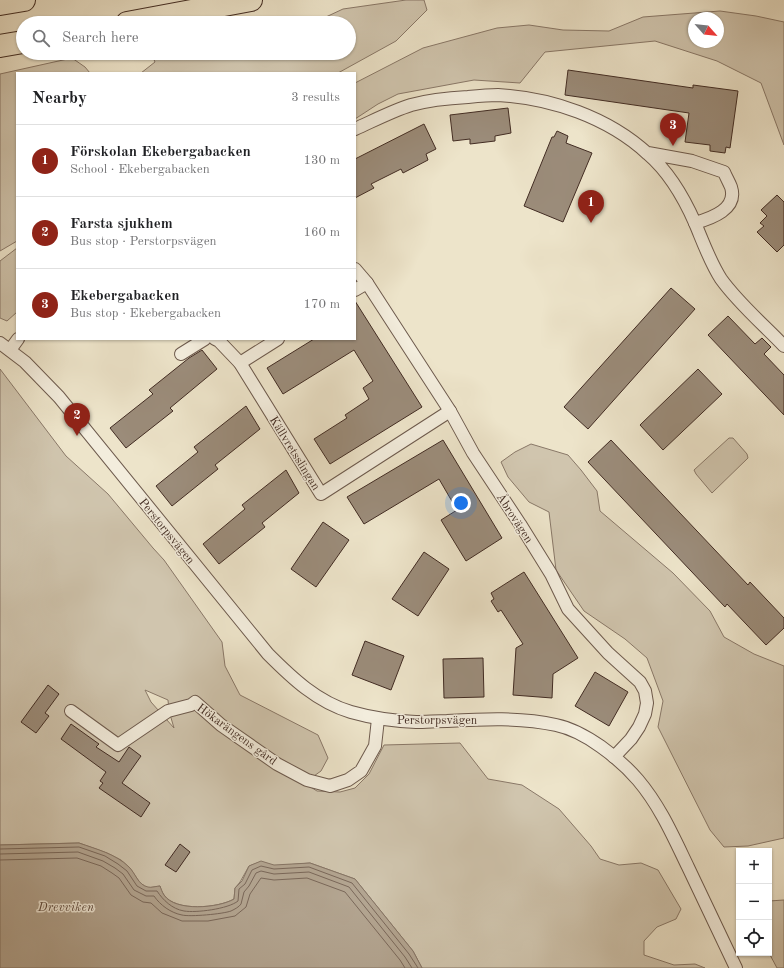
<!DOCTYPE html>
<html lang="en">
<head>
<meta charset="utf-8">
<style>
	:root { --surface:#fff; --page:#f2f2f2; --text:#202124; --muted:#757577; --line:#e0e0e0; --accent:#8f2418 }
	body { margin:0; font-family:"Old Standard TT",serif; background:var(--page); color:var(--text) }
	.controls { position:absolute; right:12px; bottom:12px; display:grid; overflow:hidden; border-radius:0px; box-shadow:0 1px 3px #0004 }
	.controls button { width:36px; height:36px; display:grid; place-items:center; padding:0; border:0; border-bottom:1px solid var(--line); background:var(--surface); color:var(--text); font:20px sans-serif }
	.compass { position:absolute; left:688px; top:12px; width:36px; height:36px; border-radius:50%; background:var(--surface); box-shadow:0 1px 3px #0004; rotate:117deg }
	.you { position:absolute; left:461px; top:503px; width:14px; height:14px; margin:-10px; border:3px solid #fff; border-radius:50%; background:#1a73e8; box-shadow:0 0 0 6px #1a73e833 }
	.badge { display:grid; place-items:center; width:26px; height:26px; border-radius:50%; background:var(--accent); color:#fff; font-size:13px; font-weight:700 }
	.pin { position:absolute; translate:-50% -33px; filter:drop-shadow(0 1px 2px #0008) }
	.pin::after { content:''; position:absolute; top:21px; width:14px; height:12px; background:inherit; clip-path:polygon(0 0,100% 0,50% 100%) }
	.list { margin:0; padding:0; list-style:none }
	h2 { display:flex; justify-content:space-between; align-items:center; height:52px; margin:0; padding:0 16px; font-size:17px }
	h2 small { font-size:13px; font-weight:400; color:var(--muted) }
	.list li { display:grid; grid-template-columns:26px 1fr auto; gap:12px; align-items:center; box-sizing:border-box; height:72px; padding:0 16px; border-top:1px solid var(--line) }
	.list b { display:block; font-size:15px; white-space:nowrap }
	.list p { margin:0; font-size:13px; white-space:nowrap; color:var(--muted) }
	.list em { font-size:13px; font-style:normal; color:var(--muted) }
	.icon { flex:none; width:22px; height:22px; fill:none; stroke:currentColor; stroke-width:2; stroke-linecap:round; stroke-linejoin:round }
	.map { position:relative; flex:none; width:784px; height:968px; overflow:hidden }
	.search { position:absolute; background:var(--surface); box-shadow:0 1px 3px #0004; left:16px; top:16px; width:340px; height:44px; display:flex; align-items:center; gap:10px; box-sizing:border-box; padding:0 14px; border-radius:22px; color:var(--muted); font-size:15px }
	.panel { position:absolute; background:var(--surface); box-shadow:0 1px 3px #0004; left:16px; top:72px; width:340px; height:268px; border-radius:0px }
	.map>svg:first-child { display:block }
	.green { fill:#d0c5ae; stroke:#897868; fill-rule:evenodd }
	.water { fill:#b3a591; stroke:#867565 }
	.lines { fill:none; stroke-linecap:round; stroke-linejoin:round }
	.shore { stroke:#7a685a; stroke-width:1 }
	.building { fill:#9b8c7a; stroke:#422c23 }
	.street-casing { stroke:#6d5a4d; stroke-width:14 }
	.highway-casing { stroke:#422c23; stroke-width:24 }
	.street { stroke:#f3eddd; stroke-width:12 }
	.highway { stroke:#ede4ca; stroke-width:22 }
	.labels { text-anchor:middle; stroke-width:3; stroke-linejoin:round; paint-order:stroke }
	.street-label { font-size:12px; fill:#422c23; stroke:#f3eddd }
	.water-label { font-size:13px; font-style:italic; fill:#5e4a3e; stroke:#f3eddd }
</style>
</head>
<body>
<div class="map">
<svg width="784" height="968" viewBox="0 0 784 968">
	<rect width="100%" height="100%" fill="#ede4ca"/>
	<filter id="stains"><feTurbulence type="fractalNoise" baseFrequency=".005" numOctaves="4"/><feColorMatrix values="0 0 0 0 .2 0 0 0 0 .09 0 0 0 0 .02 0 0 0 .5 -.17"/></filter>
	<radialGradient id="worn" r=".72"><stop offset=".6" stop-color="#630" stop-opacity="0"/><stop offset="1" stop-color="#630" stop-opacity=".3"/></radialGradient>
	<g class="green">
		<polygon points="406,0 424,0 427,10 396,41 338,73 141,73 155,62 151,53 255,53 262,57 268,53 349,53 349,23 313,23 343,9"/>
		<path d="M720 11 756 16 784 22V145L761 83 717 61 655 41 545 52 520 83 474 80 398 94 378 104 355 119V83L423 48 497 28 529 25 563 30 609 31 643 17ZM694 18H718V42H694Z"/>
		<polygon points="72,58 85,67 90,73 17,73 17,241 0,251 0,74"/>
		<polygon points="17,248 17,312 7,321 0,318 0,261"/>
		<path d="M0 369 66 456 108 494 153 548 164 560 222 642 225 666 240 695 318 735 328 758 321 771 304 783 317 791 340 792 355 788 369 774 384 745 460 743 488 779 522 785 559 809 591 846 600 859 619 865 641 863 658 870 681 909 676 919 657 927 644 941V955L674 965 695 964 705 968H422L413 951 355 879 310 863 274 866 260 862 249 866 240 882 235 888 234 899C218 908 176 912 164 895 162 892 161 889 160 886L148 888 140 883 130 868 121 860 107 853 79 843 0 845ZM145 690 168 700 169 711 174 728 151 702Z"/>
		<polygon points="729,438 733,438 747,454 748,458 712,493 696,474 694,470"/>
		<polygon points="531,444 568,455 581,470 597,491 600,511 673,573 710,611 724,637 754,654 784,666 784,838 748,846 724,847 710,830 658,727 663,701 647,658 625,639 584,611 556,570 549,512 529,502 508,477 501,462 515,452"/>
		<polygon points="784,900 784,968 777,968 769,953 769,901"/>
	</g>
	<path class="water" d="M79 843C96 849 116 854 129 867 136 874 138 885 148 887 151 888 157 886 160 886 161 889 162 892 164 895 175 912 219 908 234 899L235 888 242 881 249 866 261 861 274 865 310 863 355 879 413 951 422 968H0V845Z"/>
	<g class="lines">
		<g class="shore">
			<path d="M0 849 79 847 105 856 118 864 127 871 137 886 146 891H157C163 900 172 909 184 911 196 913 228 909 238 901L239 889 245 884 252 870 261 866 274 869 309 867 352 883 409 954 418 968"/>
			<path d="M0 854 78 852 103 861 115 868 123 874 134 890 146 896H154C160 905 171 913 182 915 190 917 223 914 231 911 235 909 239 907 241 904L244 892 249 886 256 873 261 871 274 874 309 872 349 887 405 957 412 968"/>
			<polyline points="0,860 77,858 101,866 112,873 119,878 131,895 143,902 151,903 162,913 182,921 208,921 235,916 246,907 250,894 261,878 274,880 307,878 345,892 400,960 405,968"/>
		</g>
	</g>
	<g class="building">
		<polygon points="568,70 693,88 693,85 738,91 730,148 726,147 725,153 710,151 710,145 685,142 689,113 565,95"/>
		<polygon points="508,108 511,133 495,136 495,141 470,144 470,139 453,141 450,115"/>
		<polygon points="424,124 436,149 426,154 428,160 403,173 401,169 371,184 374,188 355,198 355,159"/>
		<polygon points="557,131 568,136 566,143 592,153 563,222 524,206 552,137 554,137"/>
		<polygon points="777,195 784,202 784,245 777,252 757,232 764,226 760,223 767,216 761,210"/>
		<polygon points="671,288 695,309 588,429 564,407"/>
		<polygon points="355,301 422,407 330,464 314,439 347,418 345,415 369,399 363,388 373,381 354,350 283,394 267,368 314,339 355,339"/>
		<polygon points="728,316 755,344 762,338 771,347 764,354 784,375 784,415 708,335"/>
		<polygon points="202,350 217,369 170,408 173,411 126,448 110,428 153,394 149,390 189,358"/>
		<polygon points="698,369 722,394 663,450 640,425"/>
		<polygon points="246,406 260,429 215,465 218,469 172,506 156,486 198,452 194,447"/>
		<polygon points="443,440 502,538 466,561 441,520 457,510 439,479 364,524 347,497"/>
		<polygon points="611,440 748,585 750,582 784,618 784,628 766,645 727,604 725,607 588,462"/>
		<polygon points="286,470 299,493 262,523 265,527 219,564 203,544 245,509 242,505"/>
		<polygon points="323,522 349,540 316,587 291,569"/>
		<polygon points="424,552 449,569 418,616 392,599"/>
		<polygon points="524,572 578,658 553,674 552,698 513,695 516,648 523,644 501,610 498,612 491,601 494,599 491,593"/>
		<polygon points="365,641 404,656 391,690 352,675"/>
		<polygon points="483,658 484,697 444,698 443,659"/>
		<polygon points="595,672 628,692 609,726 575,706"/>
		<polygon points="48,685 59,694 45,713 49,716 36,733 21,722"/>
		<polygon points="71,724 99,744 96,747 119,762 129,747 141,756 122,783 150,803 141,817 99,788 103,783 100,781 106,772 61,739"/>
		<polygon points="180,844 190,852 176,872 165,865"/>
	</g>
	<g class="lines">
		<g class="street-casing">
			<g id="street">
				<path d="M355 129C373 121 392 111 411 105 429 100 449 98 468 97 478 96 488 95 498 95 551 98 608 117 648 154 669 172 684 198 695 223 712 218 738 209 731 187 729 182 726 177 724 172L692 161 648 153"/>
				<path d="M695 223C703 242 710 262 721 279 739 304 763 324 784 346"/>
				<polyline points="355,269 367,283 450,411 473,453 520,524 551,574 568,609 608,653 640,682 645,691 647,703 645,714 639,727 631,739 614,757"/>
				<polyline points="355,290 367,283"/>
				<polyline points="215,339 219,341 240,363 321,494 450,411"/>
				<path d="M0 343 25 362 59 397 268 654C292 678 317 702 351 712 372 718 394 721 416 722 426 722 437 721 447 721 483 719 521 717 556 725 585 731 619 758 638 780 660 806 673 836 688 867 704 900 720 934 736 968"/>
				<polyline points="10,350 18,339"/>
				<polyline points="181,354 205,339"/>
				<polyline points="240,363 278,339"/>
				<polyline points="71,711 118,745 168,711 191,705 195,702 221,725 277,764 307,780 330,786 348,780 361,771 375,746 378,719"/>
			</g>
		</g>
		<g class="highway-casing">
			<g id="highway">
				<polyline points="0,4 24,0"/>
				<polyline points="127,23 251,0"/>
				<polyline points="0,46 23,42"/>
			</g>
		</g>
		<use href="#street" class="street"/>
		<use href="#highway" class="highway"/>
	</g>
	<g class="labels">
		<g class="street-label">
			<text transform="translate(295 453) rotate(58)" y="4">Källvretsslingan</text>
			<text transform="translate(515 518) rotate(57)" y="4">Åbrovägen</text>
			<text transform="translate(167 531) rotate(51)" y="4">Perstorpsvägen</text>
			<text x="437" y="724">Perstorpsvägen</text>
			<text transform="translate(237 734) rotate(36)" y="4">Hökarängens gård</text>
		</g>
		<g class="water-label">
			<text x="66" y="911">Drevviken</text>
		</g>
	</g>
	<rect width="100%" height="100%" filter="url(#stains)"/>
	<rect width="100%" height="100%" fill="url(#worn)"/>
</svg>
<div class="controls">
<button>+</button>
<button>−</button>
<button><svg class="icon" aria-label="locate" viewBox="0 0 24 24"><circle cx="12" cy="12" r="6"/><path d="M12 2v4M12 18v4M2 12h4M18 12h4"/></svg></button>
</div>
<svg class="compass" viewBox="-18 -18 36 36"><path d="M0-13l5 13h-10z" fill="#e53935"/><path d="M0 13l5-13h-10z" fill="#757577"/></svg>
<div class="you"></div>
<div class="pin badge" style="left:591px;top:223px">1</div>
<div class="pin badge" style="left:77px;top:436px">2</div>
<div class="pin badge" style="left:673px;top:146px">3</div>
<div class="search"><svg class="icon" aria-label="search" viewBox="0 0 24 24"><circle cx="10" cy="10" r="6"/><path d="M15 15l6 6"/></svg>Search here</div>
<section class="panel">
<h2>Nearby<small>3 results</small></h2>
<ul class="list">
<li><span class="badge">1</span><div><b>Förskolan Ekebergabacken</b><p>School · Ekebergabacken</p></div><em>130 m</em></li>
<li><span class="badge">2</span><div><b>Farsta sjukhem</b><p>Bus stop · Perstorpsvägen</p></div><em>160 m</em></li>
<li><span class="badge">3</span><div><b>Ekebergabacken</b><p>Bus stop · Ekebergabacken</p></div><em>170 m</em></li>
</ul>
</section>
</div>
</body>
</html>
